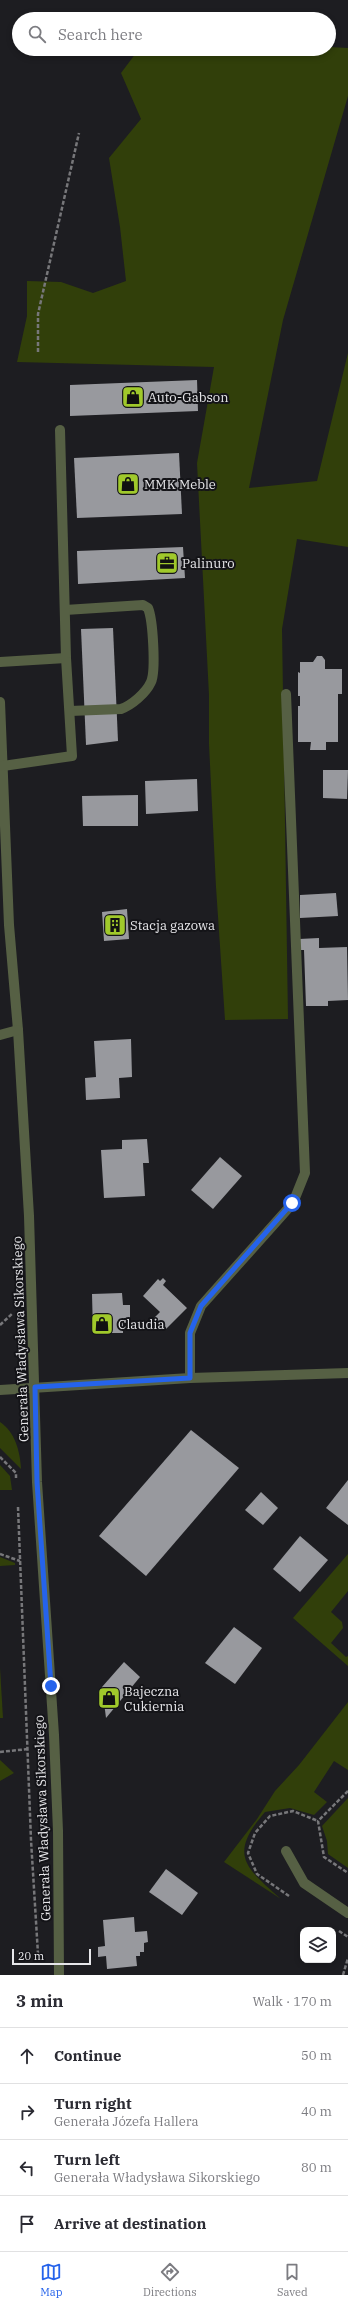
<!DOCTYPE html>
<html lang="en">
<head>
<meta charset="utf-8">
<style>
	:root { --surface:#fff; --page:#f2f2f3; --text:#2b2b33; --muted:#7c7c81; --line:#e1e1e2; --accent:#2563eb }
	body { margin:0; font-family:"IBM Plex Serif",serif; background:var(--page); color:var(--text) }
	.controls { position:absolute; right:12px; bottom:12px; display:grid; overflow:hidden; border-radius:8px; box-shadow:0 2px 6px #0003 }
	.controls button { width:36px; height:36px; display:grid; place-items:center; padding:0; border:0; border-bottom:1px solid var(--line); background:var(--surface); color:var(--text); font:20px sans-serif }
	.scale { position:absolute; left:12px; bottom:10px; width:79px; box-sizing:border-box; padding-left:4px; border:2px solid #e7e7ea; border-top:0; font-size:11px; line-height:14px; white-space:nowrap; color:#e7e7ea; -webkit-text-stroke:3px #141418; paint-order:stroke }
	.stop { position:absolute; width:12px; height:12px; margin:-9px; border:3px solid #2563eb; border-radius:50%; background:#fff }
	.stop.end { background:#2563eb; border-color:#fff; box-shadow:0 1px 4px #0008 }
	.list { margin:0; padding:0; list-style:none }
	h2 { display:flex; justify-content:space-between; align-items:center; height:52px; margin:0; padding:0 16px; font-size:17px }
	h2 small { font-size:13px; font-weight:400; color:var(--muted) }
	.list li { display:grid; grid-template-columns:26px 1fr auto; gap:12px; align-items:center; box-sizing:border-box; height:56px; padding:0 16px; border-top:1px solid var(--line) }
	.list b { display:block; font-size:15px; white-space:nowrap }
	.list p { margin:0; font-size:13px; white-space:nowrap; color:var(--muted) }
	.list em { font-size:13px; font-style:normal; color:var(--muted) }
	.icon { flex:none; width:22px; height:22px; fill:none; stroke:currentColor; stroke-width:2; stroke-linecap:round; stroke-linejoin:round }
	.map { position:relative; flex:none; width:348px; height:1975px; overflow:hidden }
	.search { position:absolute; background:var(--surface); box-shadow:0 2px 6px #0003; left:12px; right:12px; top:12px; height:44px; display:flex; align-items:center; gap:10px; box-sizing:border-box; padding:0 14px; border-radius:22px; color:var(--muted); font-size:15px }
	.sheet { height:276px; background:var(--surface) }
	nav { display:flex; justify-content:space-around; align-items:center; box-sizing:border-box; height:56px; border-top:1px solid var(--line); background:var(--surface); font-size:11px; color:var(--muted) }
	nav a { display:grid; justify-items:center; gap:2px }
	nav .on { color:var(--accent) }
	.map>svg:first-child { display:block }
	.green { fill:#313f0a }
	.building { fill:#98999e }
	.lines { fill:none; stroke-linecap:round; stroke-linejoin:round }
	.path { stroke:#77777a; stroke-width:2.5; stroke-dasharray:4 2; stroke-linecap:butt }
	.minor { stroke:#566044; stroke-width:10 }
	.route { stroke:#2563eb; stroke-width:5 }
	.labels { text-anchor:middle; stroke-width:4; stroke-linejoin:round; paint-order:stroke }
	.poi-label { font-size:13px; fill:#e7e7ea; stroke:#141418; text-anchor:start }
	.street-label { font-size:13px; fill:#e7e7ea; stroke:#141418 }
</style>
</head>
<body>
<div class="map">
<svg width="348" height="1975" viewBox="0 0 348 1975">
	<rect width="100%" height="100%" fill="#1d1d21"/>
	<g class="green">
		<polygon points="329,47 348,48 348,96 283,320 249,488 317,481 348,353 348,547 297,539 282,629 288,1019 225,1020 216,887 209,744 209,695 197,463 214,367 17,362 27,316 27,281 61,282 93,293 126,281 120,227 109,158 141,119 121,73 139,49 329,49"/>
		<path d="M0 1422C15 1432 20 1451 21 1469L0 1448Z"/>
		<polygon points="0,1465 10,1476 12,1490 0,1490"/>
		<polygon points="348,1554 348,1591 331,1612 342,1622 343,1628 331,1643 346,1657 348,1656 348,1666 293,1618"/>
		<polygon points="0,1557 15,1563 15,1565 0,1566"/>
		<polygon points="0,1668 3,1718 0,1718"/>
		<path d="M348 1702V1770L334 1761 314 1792 327 1802 314 1815 290 1808 265 1812C228 1855 245 1867 281 1899L224 1862 257 1819 275 1791 299 1765Z"/>
		<polygon points="0,1760 14,1773 0,1781"/>
		<polygon points="348,1798 348,1868 328,1854 327,1841 322,1826"/>
	</g>
	<g class="building">
		<polygon points="197,380 198,411 70,416 70,385"/>
		<polygon points="179,453 182,514 77,518 74,458"/>
		<polygon points="183,547 185,578 78,584 77,551"/>
		<polygon points="113,628 118,741 86,745 81,629"/>
		<polygon points="317,656 322,656 325,660 325,669 342,669 342,694 338,694 338,742 326,742 326,750 310,750 311,742 298,742 298,706 300,706 300,696 298,696 298,672 300,673 300,662 313,662"/>
		<polygon points="323,770 348,770 347,799 323,798"/>
		<polygon points="197,779 198,811 146,814 145,781"/>
		<polygon points="138,795 138,826 83,826 82,796"/>
		<polygon points="336,893 338,916 300,918 300,895"/>
		<polygon points="127,909 129,939 104,941 102,912"/>
		<polygon points="319,938 319,948 347,947 348,1000 328,1001 328,1006 306,1006 304,950 299,950 299,939"/>
		<polygon points="131,1039 132,1077 119,1078 120,1098 86,1100 85,1078 96,1077 94,1041"/>
		<polygon points="147,1139 149,1163 143,1163 145,1196 104,1198 101,1150 122,1149 122,1140"/>
		<polygon points="220,1157 242,1176 213,1209 191,1190"/>
		<polygon points="163,1278 166,1281 163,1285 187,1308 166,1329 154,1318 160,1312 143,1296 158,1279 160,1281"/>
		<polygon points="122,1293 123,1305 130,1305 130,1319 123,1319 123,1333 93,1333 92,1294"/>
		<polygon points="191,1430 239,1468 146,1576 99,1536"/>
		<polygon points="348,1480 348,1525 326,1508"/>
		<polygon points="261,1492 278,1508 263,1525 245,1510"/>
		<polygon points="300,1536 328,1560 300,1592 273,1569"/>
		<polygon points="234,1627 262,1648 235,1684 205,1663"/>
		<polygon points="124,1662 140,1677 106,1718 102,1687"/>
		<polygon points="166,1869 198,1893 182,1915 149,1892"/>
		<polygon points="134,1917 135,1932 147,1931 148,1942 144,1943 144,1952 140,1952 140,1956 136,1956 137,1966 107,1969 106,1956 98,1957 98,1947 105,1946 103,1920"/>
	</g>
	<g class="lines">
		<g class="path">
			<polyline points="38,352 38,314 79,133"/>
			<polyline points="0,1325 13,1313"/>
			<polyline points="0,1457 16,1473 16,1478"/>
			<polyline points="18,1507 31,1840 38,1954"/>
			<polyline points="0,1554 20,1561"/>
			<polyline points="0,1752 28,1749"/>
			<polyline points="348,1791 318,1821 324,1857 348,1873"/>
			<polyline points="289,1896 257,1874 248,1853 255,1833 270,1816 293,1811 318,1821"/>
			<polyline points="339,1931 348,1937"/>
			<polyline points="343,1975 348,1958"/>
		</g>
		<g class="minor">
			<path d="M65 610 143 605 148 608C153 620 156 671 151 682 146 693 132 705 121 709L70 711"/>
			<polyline points="0,662 66,658"/>
			<polyline points="0,702 9,925 18,1030 29,1216 37,1482 54,1735 58,1831 59,1975"/>
			<polyline points="3,766 72,756 66,658 60,430"/>
			<polyline points="0,1035 18,1030"/>
			<polyline points="190,1378 190,1333 201,1306 293,1203 305,1173 286,694"/>
			<polyline points="0,1390 190,1378 348,1373"/>
			<polyline points="286,1851 304,1883 348,1913"/>
		</g>
	</g>
	<g class="lines">
		<polyline class="route" points="51,1686 37,1482 35,1387 190,1378 190,1333 201,1306 292,1203"/>
	</g>
	<defs>
		<g id="shop-square" transform="scale(1.15)"><rect x="-9" y="-9" width="18" height="18" rx="4" fill="#a0c92b" stroke="#141418"/><path d="M-5-2.5h2.3a2.7 3.5 0 0 1 5.4 0H5L5.5 6h-11ZM-1.5-2.5h3a1.5 2.3 0 0 0-3 0Z" fill="#111"/></g>
		<g id="office-square" transform="scale(1.15)"><rect x="-9" y="-9" width="18" height="18" rx="4" fill="#a0c92b" stroke="#141418"/><path d="M-6-3h4V-5.5h4V-3h4V5H-6ZM-1-4.5V-3h2v-1.5ZM-6 0V1H6V0Z" fill="#111"/></g>
		<g id="building-square" transform="scale(1.15)"><rect x="-9" y="-9" width="18" height="18" rx="4" fill="#a0c92b" stroke="#141418"/><path d="M-4-6H4V6H1V3H-1V6H-4ZM-2.5-4.3h1.7v1.8h-1.7ZM.8-4.3h1.7v1.8H.8ZM-2.5-1h1.7V.8h-1.7ZM.8-1h1.7V.8H.8Z" fill="#111"/></g>
	</defs>
	<g fill-rule="evenodd">
		<use href="#shop-square" x="133" y="397"/>
		<use href="#shop-square" x="128" y="484"/>
		<use href="#office-square" x="167" y="563"/>
		<use href="#building-square" x="115" y="925"/>
		<use href="#shop-square" x="102" y="1324"/>
		<use href="#shop-square" x="109" y="1698"/>
	</g>
	<g class="labels">
		<g class="poi-label">
			<text x="148" y="402">Auto-Gabson</text>
			<text x="144" y="489">MMK Meble</text>
			<text x="182" y="568">Palinuro</text>
			<text x="130" y="930">Stacja gazowa</text>
			<text x="118" y="1329">Claudia</text>
			<text x="124" y="1696">Bajeczna<tspan x="124" dy="15">Cukiernia</tspan></text>
		</g>
		<g class="street-label">
			<text transform="translate(20 1339) rotate(-92)" y="5">Generała Władysława Sikorskiego</text>
			<text transform="translate(42 1818) rotate(-92)" y="5">Generała Władysława Sikorskiego</text>
		</g>
	</g>
</svg>
<div class="controls">
<button><svg class="icon" aria-label="layers" viewBox="0 0 24 24"><path d="M12 4l9 5-9 5-9-5zM3 14l9 5 9-5"/></svg></button>
</div>
<div class="scale">20 m</div>
<div class="stop" style="left:292px;top:1203px"></div>
<div class="stop end" style="left:51px;top:1686px"></div>
<div class="search"><svg class="icon" aria-label="search" viewBox="0 0 24 24"><circle cx="10" cy="10" r="6"/><path d="M15 15l6 6"/></svg>Search here</div>
</div>
<section class="sheet">
<h2>3 min<small>Walk · 170 m</small></h2>
<ul class="list">
<li><svg class="icon" aria-label="ahead" viewBox="0 0 24 24"><path d="M12 20V5M6 11l6-6 6 6"/></svg><div><b>Continue</b></div><em>50 m</em></li>
<li><svg class="icon" aria-label="right" viewBox="0 0 24 24"><path d="M7 20v-9h11M14 6l5 5-5 5"/></svg><div><b>Turn right</b><p>Generała Józefa Hallera</p></div><em>40 m</em></li>
<li><svg class="icon" aria-label="left" viewBox="0 0 24 24"><path d="M17 20v-9H6M10 6l-5 5 5 5"/></svg><div><b>Turn left</b><p>Generała Władysława Sikorskiego</p></div><em>80 m</em></li>
<li><svg class="icon" aria-label="arrive" viewBox="0 0 24 24"><path d="M6 21V4h12l-3 4 3 4H6"/></svg><div><b>Arrive at destination</b></div></li>
</ul>
</section>
<nav>
<a class="on"><svg class="icon" aria-label="map" viewBox="0 0 24 24"><path d="M3 6l6-2 6 2 6-2v14l-6 2-6-2-6 2zM9 4v14M15 6v14"/></svg>Map</a>
<a><svg class="icon" aria-label="directions" viewBox="0 0 24 24"><path d="M12 3l9 9-9 9-9-9zM9 14v-3h6M13 9l2 2-2 2"/></svg>Directions</a>
<a><svg class="icon" aria-label="saved" viewBox="0 0 24 24"><path d="M7 4h10v16l-5-4-5 4z"/></svg>Saved</a>
</nav>
</body>
</html>
